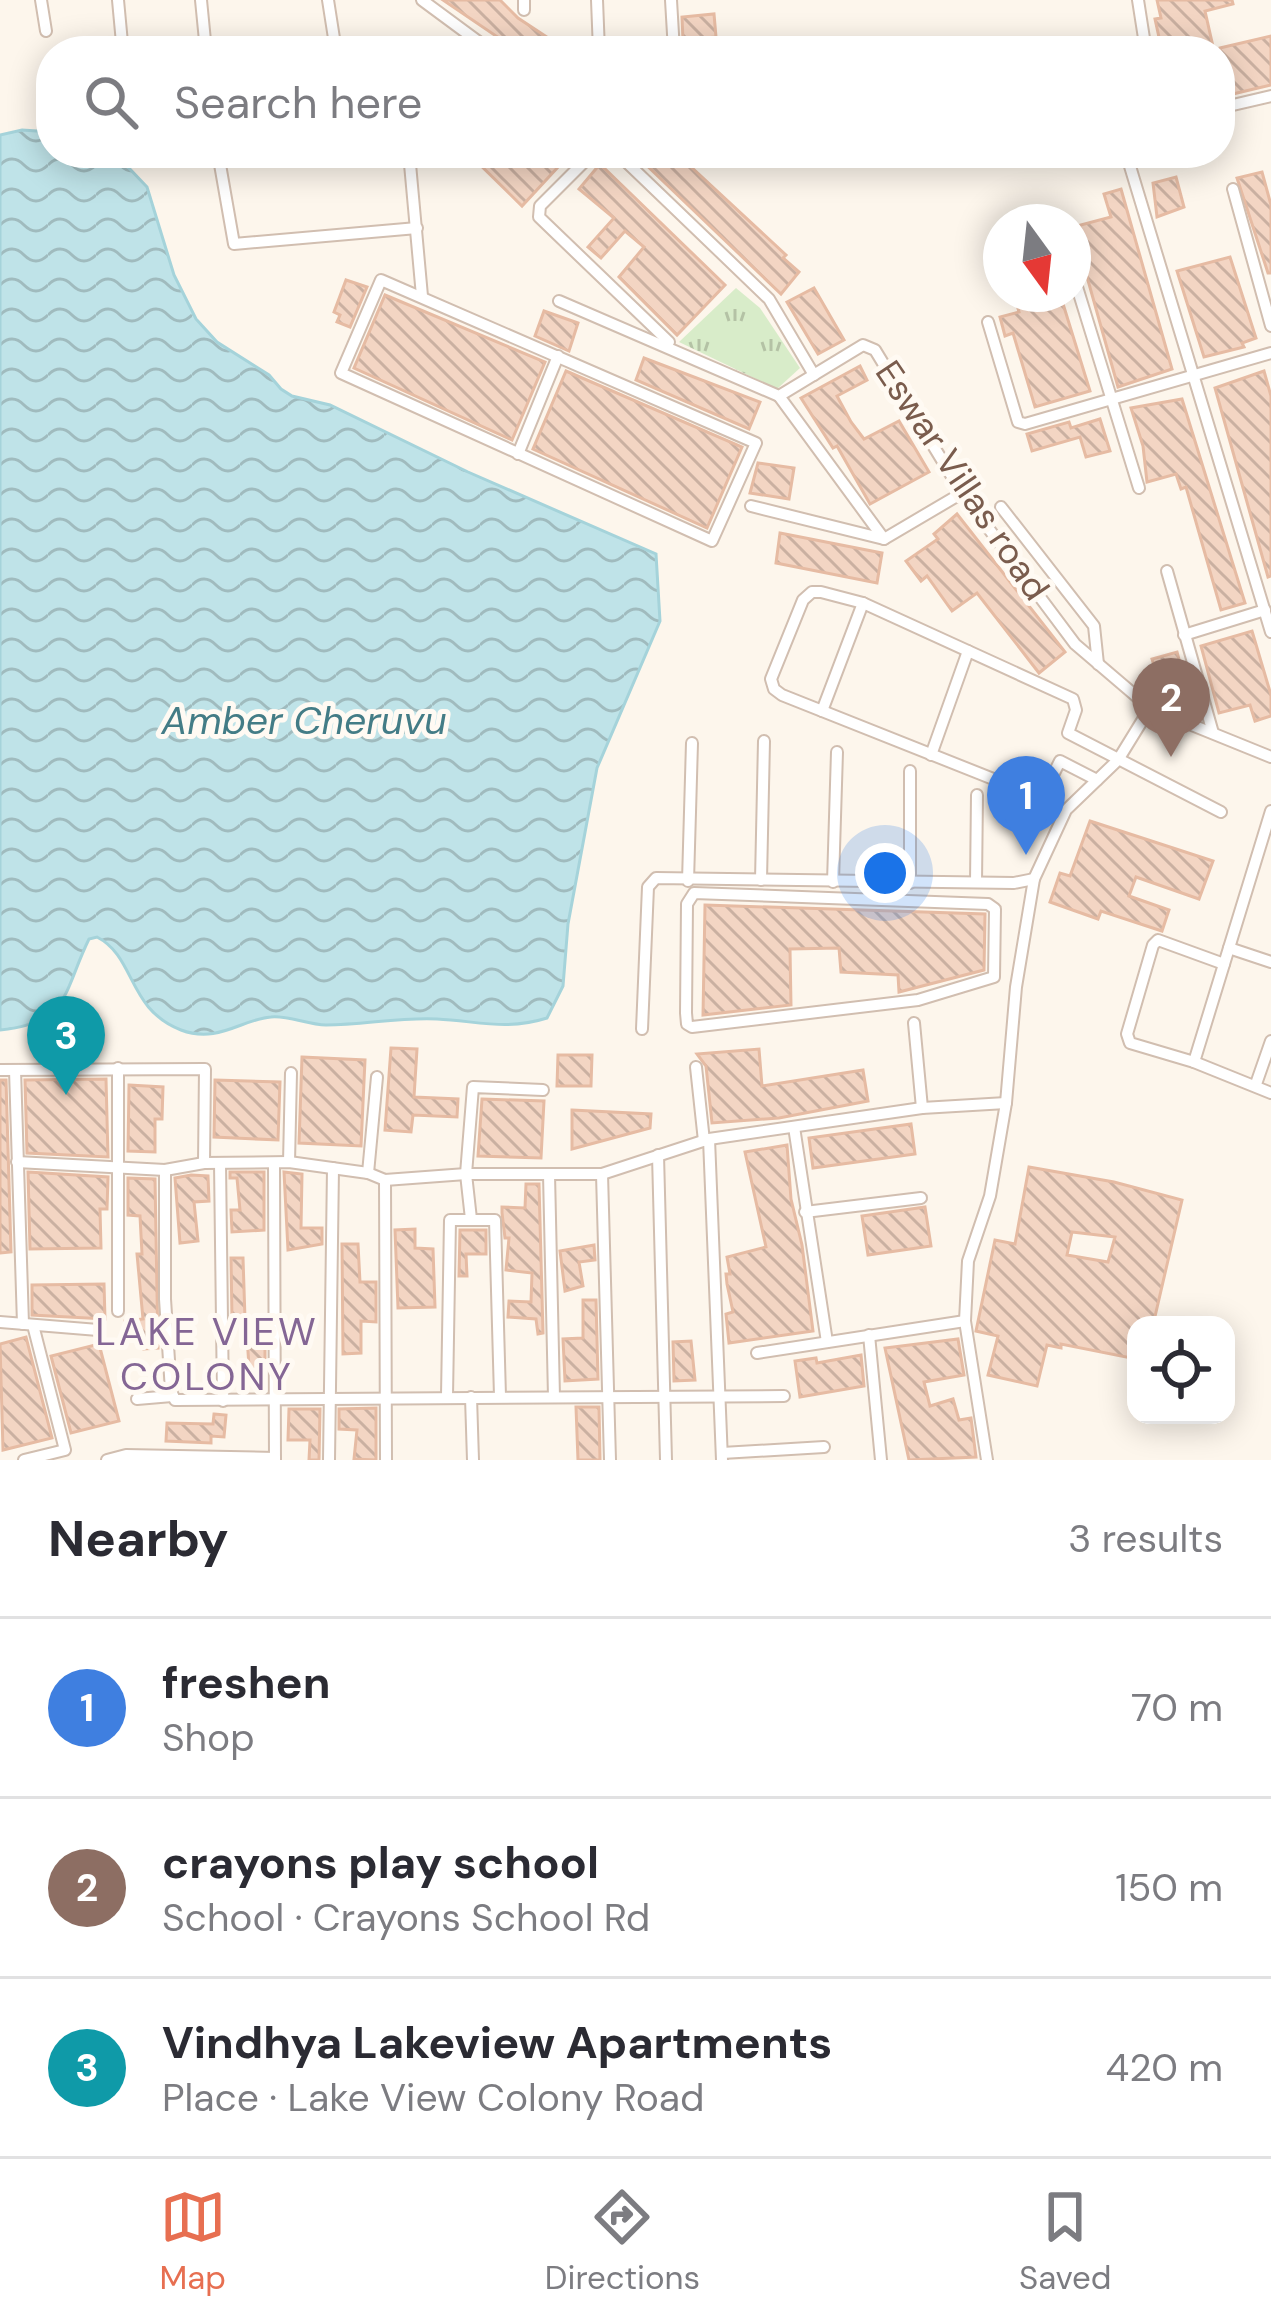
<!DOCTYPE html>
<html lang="en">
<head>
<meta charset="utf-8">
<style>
	:root { --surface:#fff; --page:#f7f7f7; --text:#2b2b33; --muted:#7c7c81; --line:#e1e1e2; --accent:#e76f51 }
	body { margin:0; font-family:"DM Sans",sans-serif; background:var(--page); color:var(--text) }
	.controls { position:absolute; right:36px; bottom:36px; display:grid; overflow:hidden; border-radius:24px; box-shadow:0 6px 30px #0003 }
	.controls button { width:108px; height:108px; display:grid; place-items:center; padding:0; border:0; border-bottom:3px solid var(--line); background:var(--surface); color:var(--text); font:60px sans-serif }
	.compass { position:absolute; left:983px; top:204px; width:108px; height:108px; border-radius:50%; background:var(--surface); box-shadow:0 6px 30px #0003; rotate:165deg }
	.you { position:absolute; left:885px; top:873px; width:42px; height:42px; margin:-30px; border:9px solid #fff; border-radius:50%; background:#1a73e8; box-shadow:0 0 0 18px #1a73e833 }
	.badge { display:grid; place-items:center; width:78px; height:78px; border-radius:50%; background:var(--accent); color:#fff; font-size:39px; font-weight:700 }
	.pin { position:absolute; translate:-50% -99px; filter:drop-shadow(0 3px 6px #0008) }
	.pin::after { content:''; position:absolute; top:63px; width:42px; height:36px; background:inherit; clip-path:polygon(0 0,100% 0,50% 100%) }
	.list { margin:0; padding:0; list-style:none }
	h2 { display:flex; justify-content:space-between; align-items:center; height:156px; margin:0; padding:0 48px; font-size:51px }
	h2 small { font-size:39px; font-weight:400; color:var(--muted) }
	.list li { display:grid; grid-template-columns:78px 1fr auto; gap:36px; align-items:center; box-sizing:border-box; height:180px; padding:0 48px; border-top:3px solid var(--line) }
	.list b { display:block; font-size:45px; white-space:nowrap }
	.list p { margin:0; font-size:39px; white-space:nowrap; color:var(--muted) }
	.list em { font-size:39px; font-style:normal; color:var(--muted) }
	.icon { flex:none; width:66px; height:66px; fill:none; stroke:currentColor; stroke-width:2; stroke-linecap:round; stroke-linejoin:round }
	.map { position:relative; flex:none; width:1271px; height:1460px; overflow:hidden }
	.search { position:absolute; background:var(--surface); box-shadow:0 6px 30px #0003; left:36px; right:36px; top:36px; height:132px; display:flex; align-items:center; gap:30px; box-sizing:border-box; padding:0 42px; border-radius:48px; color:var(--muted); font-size:45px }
	.sheet { height:696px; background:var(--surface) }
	nav { display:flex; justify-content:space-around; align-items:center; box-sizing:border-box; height:168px; border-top:3px solid var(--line); background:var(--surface); font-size:33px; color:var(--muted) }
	nav a { display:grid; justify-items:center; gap:6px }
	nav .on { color:var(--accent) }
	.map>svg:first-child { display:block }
	.park { fill:url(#park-tufts) }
	.water { fill:url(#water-waves); stroke:#a5d3da; stroke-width:3 }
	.building { fill:url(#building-back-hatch); stroke:#e6bba3; stroke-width:3; fill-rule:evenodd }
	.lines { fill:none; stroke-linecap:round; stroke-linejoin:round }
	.street-casing { stroke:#d1beb0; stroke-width:14 }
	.street { stroke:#fff; stroke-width:10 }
	.labels { text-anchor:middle; stroke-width:10; stroke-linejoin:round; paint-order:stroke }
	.street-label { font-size:36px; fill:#7a5c4d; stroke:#fffaf3 }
	.water-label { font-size:39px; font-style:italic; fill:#437c86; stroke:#fffaf3 }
	.neighbourhood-label { font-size:39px; letter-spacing:3px; fill:#846695; stroke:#fffaf3 }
</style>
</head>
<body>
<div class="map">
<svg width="1271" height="1460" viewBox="0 0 1271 1460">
	<defs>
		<pattern id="park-tufts" width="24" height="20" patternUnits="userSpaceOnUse" patternTransform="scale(3)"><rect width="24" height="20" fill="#d8ecc9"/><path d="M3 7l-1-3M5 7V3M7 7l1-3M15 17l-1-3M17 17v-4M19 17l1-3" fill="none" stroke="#b4c2a5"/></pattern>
		<pattern id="water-waves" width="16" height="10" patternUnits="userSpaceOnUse" patternTransform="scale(3)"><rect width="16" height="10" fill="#bfe3e8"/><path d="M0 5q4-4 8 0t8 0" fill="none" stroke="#a0bbbe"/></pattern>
		<pattern id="building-back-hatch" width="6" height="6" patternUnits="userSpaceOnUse" patternTransform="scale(3)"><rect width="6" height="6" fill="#f3d5c3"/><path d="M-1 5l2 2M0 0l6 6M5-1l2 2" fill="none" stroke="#cab0a1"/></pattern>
	</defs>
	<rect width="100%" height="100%" fill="#fdf6ec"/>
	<polygon class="park" points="736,288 760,308 800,368 777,389 679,342"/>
	<path class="water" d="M22 130 51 132V153H107L126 165 147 187 174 275 196 319 217 342 269 375 281 389 292 396 330 405 468 472 656 554 660 621 597 768 568 924 563 986 547 1018C506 1031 478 1021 437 1019 400 1017 363 1025 326 1025 308 1025 288 1015 271 1017 242 1019 218 1044 181 1030 127 1009 136 957 97 937L89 939C63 992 70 1023 0 1030V135Z"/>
	<g class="building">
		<polygon points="443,0 500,0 518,18 568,51 518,51"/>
		<polygon points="1157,0 1232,0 1233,4 1205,11 1214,51 1162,51 1155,19 1161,18"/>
		<polygon points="714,14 716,37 683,40 682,17"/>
		<polygon points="1271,36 1271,85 1220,97 1220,48"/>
		<polygon points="468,153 571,153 522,206"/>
		<polygon points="646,153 676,153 786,255 783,258 799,272 781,294 640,159"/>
		<polygon points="600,164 725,285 677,335 619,277 644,247 625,231 601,258 588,247 614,218 579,189"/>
		<polygon points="1262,172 1271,205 1271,273 1268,273 1237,178"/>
		<polygon points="1176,177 1184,207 1157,217 1153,183"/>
		<polygon points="1121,189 1172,369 1118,387 1073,227 1111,217 1104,194"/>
		<polygon points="1230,257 1256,338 1242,343 1244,347 1204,357 1177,271"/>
		<polygon points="346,280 367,287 350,327 337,322 340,315 334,312"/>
		<polygon points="814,288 844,340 818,354 787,302"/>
		<polygon points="1014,294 1060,294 1090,391 1035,407 1013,333 1005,336 1000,317 1019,312"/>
		<polygon points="385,295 545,362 512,440 354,368"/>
		<polygon points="544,311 578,323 569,351 535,336"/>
		<polygon points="644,358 760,402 749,429 636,380"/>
		<polygon points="860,366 867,380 837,396 851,422 864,439 899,421 929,472 870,504 837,446 833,448 801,398"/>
		<polygon points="566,371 742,447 707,528 533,449"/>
		<polygon points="1264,371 1271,396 1271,576 1268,577 1215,388"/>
		<polygon points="1182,399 1245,603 1221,610 1186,487 1181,489 1176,474 1147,482 1143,446 1131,408"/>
		<polygon points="1100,419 1110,451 1086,457 1080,437 1032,451 1027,434 1069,422 1071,428"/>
		<polygon points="758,463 794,468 789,499 750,493"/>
		<polygon points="957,514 1065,652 1039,673 977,593 952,611 927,576 921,581 906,561 938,539 934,534"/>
		<polygon points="780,533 882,553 877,583 776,563"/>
		<polygon points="1252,631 1271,695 1271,716 1255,721 1250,705 1219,713 1201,646"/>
		<polygon points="1177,652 1186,686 1162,692 1152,659"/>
		<polygon points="1090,821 1213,861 1199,899 1136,877 1129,896 1169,910 1162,931 1101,911 1098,919 1050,902 1060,873 1070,876"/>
		<polygon points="705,905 985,914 984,970 899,992 898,975 841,972 839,948 790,949 791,1005 703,1015"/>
		<polygon points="391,1048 417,1049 414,1097 458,1099 457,1117 413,1115 411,1132 385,1130"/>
		<polygon points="759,1049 762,1086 863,1070 868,1101 779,1118 712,1123 706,1066 697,1054"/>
		<polygon points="558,1055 592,1055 591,1086 557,1086"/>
		<polygon points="302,1057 365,1060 361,1146 299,1143"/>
		<polygon points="106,1079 108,1157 27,1153 25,1080"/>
		<polygon points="0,1080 6,1080 11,1252 0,1253"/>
		<polygon points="215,1080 280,1082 278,1140 214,1137"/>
		<polygon points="129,1085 163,1087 162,1119 155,1119 155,1152 128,1151"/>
		<polygon points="482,1099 544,1101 541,1158 478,1156"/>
		<polygon points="572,1110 651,1114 650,1128 572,1149"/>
		<polygon points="911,1124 915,1154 813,1168 809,1138"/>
		<polygon points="787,1145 791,1199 802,1245 813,1331 729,1343 726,1314 733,1312 727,1284 726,1274 730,1274 727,1257 766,1247 745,1152"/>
		<path d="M1029 1167 1114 1182 1182 1200 1153 1325H1136V1359L1061 1344V1348L1047 1345 1037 1386 988 1375 998 1336 976 1331 995 1240 1015 1244ZM1072 1232 1115 1237 1108 1262 1067 1255Z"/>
		<polygon points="28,1172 108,1177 107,1209 100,1209 101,1248 30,1249"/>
		<polygon points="230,1172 264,1172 264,1230 232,1232 231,1210 240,1210 237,1178 230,1178"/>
		<polygon points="284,1172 302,1174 301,1228 322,1228 322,1244 288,1250"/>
		<polygon points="191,1175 208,1176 209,1201 194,1202 198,1241 180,1243 175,1178"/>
		<polygon points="128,1178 155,1179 158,1348 144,1349 144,1337 127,1339 125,1321 143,1319 137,1254 142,1254 140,1216 128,1215"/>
		<polygon points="526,1184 539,1184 543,1333 538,1334 536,1319 508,1317 509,1301 531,1302 532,1273 506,1270 509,1238 505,1238 502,1213 502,1207 525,1208"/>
		<polygon points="925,1207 931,1246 868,1255 862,1216"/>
		<polygon points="415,1229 415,1248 433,1249 435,1307 398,1308 395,1230"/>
		<polygon points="460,1230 486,1230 486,1254 466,1254 467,1276 459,1276"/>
		<polygon points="342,1244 358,1244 360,1282 376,1282 376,1322 361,1321 361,1353 343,1354"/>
		<polygon points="594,1245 595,1260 579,1262 583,1286 565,1291 560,1251"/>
		<polygon points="231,1258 243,1258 245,1319 232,1319"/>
		<polygon points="104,1284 105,1319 32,1315 32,1285"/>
		<polygon points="583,1300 596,1300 598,1379 565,1381 563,1339 583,1338"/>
		<polygon points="265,1320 265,1380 250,1381 246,1322"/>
		<polygon points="26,1337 52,1438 3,1450 0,1344"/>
		<polygon points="958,1339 964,1375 924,1382 930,1406 953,1399 959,1420 971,1418 976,1457 909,1460 885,1348"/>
		<polygon points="691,1341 695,1380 674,1381 673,1342"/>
		<polygon points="99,1344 119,1421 71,1433 51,1356"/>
		<polygon points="861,1355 864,1386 800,1397 795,1361 816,1358 817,1363"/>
		<polygon points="576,1407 599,1407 600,1460 578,1460"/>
		<polygon points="376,1408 376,1460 354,1459 357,1430 339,1429 339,1409"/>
		<polygon points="289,1409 320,1409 319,1460 309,1460 310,1440 288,1440"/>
		<polygon points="214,1414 226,1415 224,1437 211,1436 211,1443 166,1441 167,1423 213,1424"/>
	</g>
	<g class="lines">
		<g class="street-casing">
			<g id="street">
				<polyline points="41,0 46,31"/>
				<polyline points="118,0 122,43"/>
				<polyline points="201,0 206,51"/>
				<polyline points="328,0 336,51"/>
				<polyline points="422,0 491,51"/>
				<polyline points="524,0 524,10"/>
				<polyline points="597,0 599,51"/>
				<polyline points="671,0 674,51"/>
				<polyline points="1138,0 1146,51"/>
				<polyline points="1220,108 1271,96"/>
				<polyline points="218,153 234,244 417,228"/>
				<polyline points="409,153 422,296"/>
				<polyline points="593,153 540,206 539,217 669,342"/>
				<polyline points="617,153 769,299 814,375"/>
				<polyline points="1126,153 1271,632"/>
				<polyline points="218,159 269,153"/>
				<polyline points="1233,189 1271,326"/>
				<polyline points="1073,274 1139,488"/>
				<polygon points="381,280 756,443 712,541 341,373"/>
				<polyline points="559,301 779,396 863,345 875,350 962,493 1075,644 1150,708 1271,757"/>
				<polyline points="988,322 1018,422 1025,424 1271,353"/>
				<polyline points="779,396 884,539"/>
				<polyline points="518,454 558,356"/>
				<polyline points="751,506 884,539 962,493"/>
				<polyline points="1001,507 1094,626 1098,664"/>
				<polyline points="1167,571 1213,733"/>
				<polyline points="1184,635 1265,610"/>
				<polyline points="822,711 863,603"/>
				<polyline points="931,755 968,651"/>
				<polyline points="1097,780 1060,761 1044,793 1026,792 782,695 774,689 771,679 803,600 812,592 821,592 863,603 1073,699 1076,710 1068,733 1221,812"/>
				<polyline points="1271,811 1194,1062 1271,1093"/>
				<polyline points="761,880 764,741"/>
				<polyline points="688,881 692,743"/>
				<polyline points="833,882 837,752"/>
				<polyline points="976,882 977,795"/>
				<polyline points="910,883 910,771"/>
				<polygon points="694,893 988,904 995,909 994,977 918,1000 692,1027 687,1024 686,1013 687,904"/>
				<polyline points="1229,948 1271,962"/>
				<polyline points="914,1023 922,1108"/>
				<polyline points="642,1029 648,887 656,878 1014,883 1034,879"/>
				<polyline points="1194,1062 1130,1043 1127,1034 1153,945 1158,940 1224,964"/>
				<polyline points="696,1067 704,1141"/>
				<polyline points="0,1070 205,1069 204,1163"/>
				<polyline points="15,1070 23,1324"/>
				<polyline points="1256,1084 1271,1041"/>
				<polyline points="794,1127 827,1342"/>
				<polyline points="709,1139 722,1460"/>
				<polyline points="658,1155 666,1460"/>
				<polyline points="17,1162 165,1170 204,1163 289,1162 368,1173 385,1180 466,1174 602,1174 709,1139 922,1108 1006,1103"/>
				<polyline points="289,1162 291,1073"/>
				<polyline points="220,1163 223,1401"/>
				<polyline points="274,1163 275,1460"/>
				<polyline points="165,1170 165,1299 171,1391 175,1400 784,1396"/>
				<polyline points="368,1173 377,1077"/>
				<polyline points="549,1174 554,1397"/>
				<polyline points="602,1174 610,1460"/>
				<polyline points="385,1180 386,1460"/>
				<polyline points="805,1212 921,1198"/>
				<polyline points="471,1219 466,1174 473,1087 543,1090"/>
				<polyline points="118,1311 118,1068"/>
				<polyline points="0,1322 98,1330"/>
				<polyline points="869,1335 881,1460"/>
				<polyline points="757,1353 965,1321"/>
				<polyline points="447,1396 450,1220 495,1220 500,1396"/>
				<polyline points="471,1397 473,1460"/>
				<polyline points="137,1399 172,1396"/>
				<polyline points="722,1453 824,1447"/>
				<polyline points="24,1460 65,1450 33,1325"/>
				<polyline points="107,1460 126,1455 275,1458"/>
				<polyline points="329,1460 333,1168"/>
				<polyline points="987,1460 965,1321 968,1261 990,1196 1006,1103 1016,987 1034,879 1066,810 1118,760 1150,708"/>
			</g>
		</g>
		<use href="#street" class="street"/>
	</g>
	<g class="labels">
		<g class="street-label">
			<text transform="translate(963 480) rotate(56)" y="13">Eswar Villas road</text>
		</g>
		<g class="water-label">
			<text x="304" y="734">Amber Cheruvu</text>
		</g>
		<g class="neighbourhood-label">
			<text x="207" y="1345">LAKE VIEW<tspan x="207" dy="45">COLONY</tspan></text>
		</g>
	</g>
</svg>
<div class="controls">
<button><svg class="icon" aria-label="locate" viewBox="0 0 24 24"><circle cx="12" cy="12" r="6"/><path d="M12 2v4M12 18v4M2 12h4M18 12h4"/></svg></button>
</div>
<svg class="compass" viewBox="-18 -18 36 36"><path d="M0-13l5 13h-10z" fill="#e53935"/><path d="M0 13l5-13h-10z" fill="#7c7c81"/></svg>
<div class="you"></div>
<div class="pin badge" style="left:1026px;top:855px;background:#3f7fe0">1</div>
<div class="pin badge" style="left:1171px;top:757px;background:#8d6e63">2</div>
<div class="pin badge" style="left:66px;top:1095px;background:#0f9aa8">3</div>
<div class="search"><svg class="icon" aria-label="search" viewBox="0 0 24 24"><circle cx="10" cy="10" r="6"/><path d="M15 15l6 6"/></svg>Search here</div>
</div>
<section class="sheet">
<h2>Nearby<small>3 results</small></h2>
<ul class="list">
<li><span class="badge" style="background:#3f7fe0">1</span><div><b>freshen</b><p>Shop</p></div><em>70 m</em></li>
<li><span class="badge" style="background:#8d6e63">2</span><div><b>crayons play school</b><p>School · Crayons School Rd</p></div><em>150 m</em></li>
<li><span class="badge" style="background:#0f9aa8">3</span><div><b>Vindhya Lakeview Apartments</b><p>Place · Lake View Colony Road</p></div><em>420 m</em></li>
</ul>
</section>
<nav>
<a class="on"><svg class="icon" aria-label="map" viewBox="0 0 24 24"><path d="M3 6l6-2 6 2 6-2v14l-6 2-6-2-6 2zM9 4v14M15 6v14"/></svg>Map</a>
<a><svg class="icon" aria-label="directions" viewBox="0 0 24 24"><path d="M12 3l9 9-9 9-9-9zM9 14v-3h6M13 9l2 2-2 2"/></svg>Directions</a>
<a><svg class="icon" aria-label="saved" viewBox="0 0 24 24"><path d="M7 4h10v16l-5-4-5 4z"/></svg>Saved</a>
</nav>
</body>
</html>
